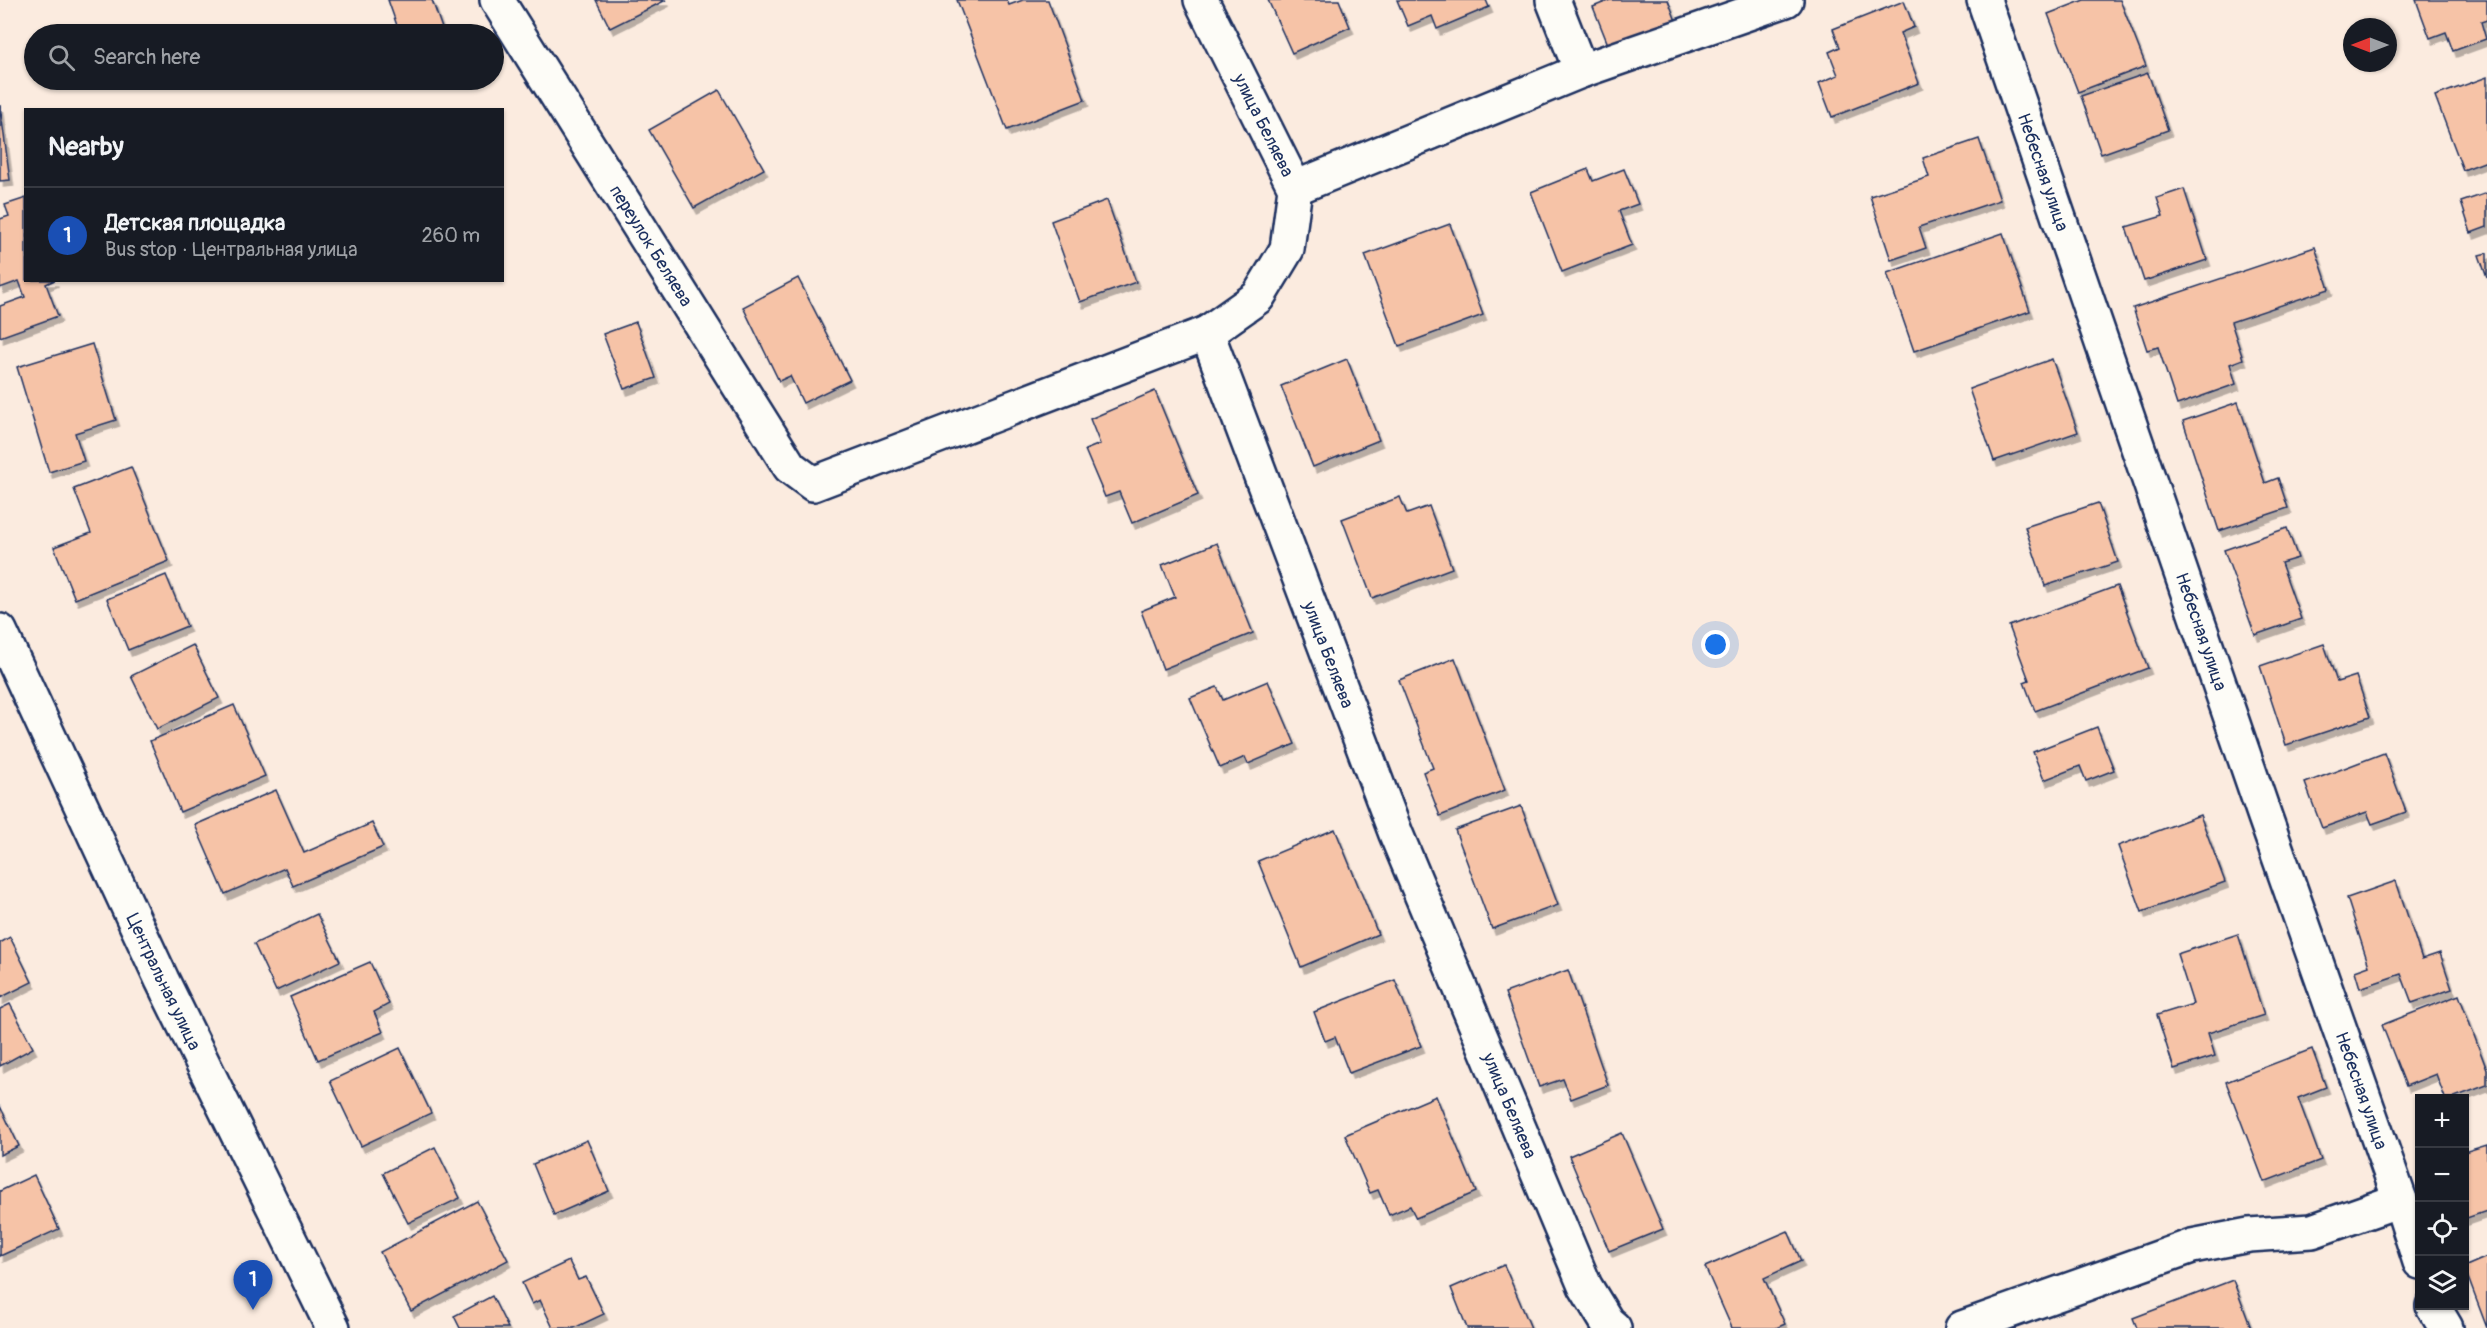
<!DOCTYPE html>
<html lang="en">
<head>
<meta charset="utf-8">
<style>
	:root { --surface:#171b24; --page:#20242c; --text:#f1f3f6; --muted:#9ea1a6; --line:#363941; --accent:#919bb2 }
	body { margin:0; font-family:Pangolin,sans-serif; background:var(--page); color:var(--text) }
	.controls { position:absolute; right:18px; bottom:18px; display:grid; overflow:hidden; border-radius:0px; box-shadow:0 2px 4px #0004 }
	.controls button { width:54px; height:54px; display:grid; place-items:center; padding:0; border:0; border-bottom:2px solid var(--line); background:var(--surface); color:var(--text); font:30px sans-serif }
	.compass { position:absolute; left:2343px; top:18px; width:54px; height:54px; border-radius:50%; background:var(--surface); box-shadow:0 2px 4px #0004; rotate:270deg }
	.you { position:absolute; left:1716px; top:645px; width:21px; height:21px; margin:-15px; border:4px solid #fff; border-radius:50%; background:#1a73e8; box-shadow:0 0 0 9px #1a73e833 }
	.badge { display:grid; place-items:center; width:39px; height:39px; border-radius:50%; background:var(--accent); color:#fff; font-size:20px; font-weight:700 }
	.pin { position:absolute; translate:-50% -50px; filter:drop-shadow(0 2px 3px #0008) }
	.pin::after { content:''; position:absolute; top:32px; width:21px; height:18px; background:inherit; clip-path:polygon(0 0,100% 0,50% 100%) }
	.list { margin:0; padding:0; list-style:none }
	h2 { display:flex; justify-content:space-between; align-items:center; height:78px; margin:0; padding:0 24px; font-size:26px }
	h2 small { font-size:20px; font-weight:400; color:var(--muted) }
	.list li { display:grid; grid-template-columns:39px 1fr auto; gap:18px; align-items:center; box-sizing:border-box; height:96px; padding:0 24px; border-top:2px solid var(--line) }
	.list b { display:block; font-size:22px; white-space:nowrap }
	.list p { margin:0; font-size:20px; white-space:nowrap; color:var(--muted) }
	.list em { font-size:20px; font-style:normal; color:var(--muted) }
	.icon { flex:none; width:33px; height:33px; fill:none; stroke:currentColor; stroke-width:2; stroke-linecap:round; stroke-linejoin:round }
	.map { position:relative; flex:none; width:2487px; height:1328px; overflow:hidden }
	.search { position:absolute; background:var(--surface); box-shadow:0 2px 4px #0004; left:24px; top:24px; width:480px; height:66px; display:flex; align-items:center; gap:15px; box-sizing:border-box; padding:0 21px; border-radius:33px; color:var(--muted); font-size:22px }
	.panel { position:absolute; background:var(--surface); box-shadow:0 2px 4px #0004; left:24px; top:108px; width:480px; height:174px; border-radius:0px }
	.map>svg:first-child { display:block }
	.building { fill:#f6c3a7; stroke:#1b2f5e; stroke-width:1.5; filter:url(#shadow) }
	.lines { fill:none; stroke-linecap:round; stroke-linejoin:round }
	.minor-casing { stroke:#1b2f5e; stroke-width:38 }
	.minor { stroke:#fdfcf7; stroke-width:33 }
	.labels { text-anchor:middle; stroke-width:6; stroke-linejoin:round; paint-order:stroke }
	.street-label { font-size:18px; fill:#1b2f5e; stroke:#fdfcf7 }
</style>
</head>
<body>
<div class="map">
<svg width="2487" height="1328" viewBox="0 0 2487 1328">
	<defs>
		<filter id="shadow"><feDropShadow dx="3.5" dy="6" stdDeviation="0" flood-color="#0004"/></filter>
	</defs>
	<rect width="100%" height="100%" fill="#fbebdf"/>
	<filter id="ink" filterUnits="userSpaceOnUse"><feTurbulence type="fractalNoise" baseFrequency=".0167" numOctaves="2"/><feDisplacementMap in="SourceGraphic" scale="12" xChannelSelector="R" yChannelSelector="G"/><feConvolveMatrix kernelMatrix="1 2 1 2 8 2 1 2 1" color-interpolation-filters="sRGB"/></filter>
	<g filter="url(#ink)">
		<g class="building">
			<polygon points="388,0 432,0 444,34 400,34"/>
			<polygon points="596,0 666,0 610,28"/>
			<polygon points="957,0 1007,0 1009,5 1023,0 1048,0 1085,100 1007,130"/>
			<polygon points="1268,0 1339,0 1350,27 1292,53"/>
			<polygon points="1397,0 1486,0 1489,7 1437,29 1432,16 1408,26"/>
			<polygon points="1668,0 1676,21 1609,47 1593,7 1610,0"/>
			<polygon points="2084,0 2120,0 2146,66 2078,92 2048,14"/>
			<polygon points="2416,0 2487,0 2487,20 2481,22 2486,39 2453,51 2446,32 2430,38"/>
			<polygon points="1904,1 1914,27 1900,33 1919,83 1832,117 1819,83 1838,75 1829,52 1840,47 1833,29"/>
			<polygon points="2148,73 2168,130 2101,154 2081,96"/>
			<polygon points="2487,77 2487,161 2463,170 2435,96"/>
			<polygon points="719,90 764,169 694,208 649,130"/>
			<polygon points="0,105 10,180 0,181"/>
			<polygon points="1979,139 2000,200 1919,227 1926,248 1891,260 1870,196 1929,177 1923,158"/>
			<polygon points="1588,169 1593,181 1624,169 1638,204 1619,211 1632,245 1562,272 1531,192"/>
			<polygon points="2184,189 2207,260 2144,281 2126,227 2163,216 2157,198"/>
			<polygon points="2487,193 2487,227 2471,233 2461,202"/>
			<polygon points="26,198 26,280 55,280 46,284 58,316 0,337 0,306 25,297 19,281 0,288 0,219 9,216 5,205"/>
			<polygon points="1107,200 1136,282 1080,302 1051,221"/>
			<polygon points="1450,224 1483,315 1399,346 1365,255"/>
			<polygon points="2003,233 2030,311 1914,351 1887,273"/>
			<polygon points="2315,247 2329,289 2231,322 2243,359 2230,364 2236,384 2177,405 2158,347 2147,350 2133,308"/>
			<polygon points="2487,253 2487,278 2479,255"/>
			<polygon points="798,278 850,380 803,403 790,376 779,381 743,307"/>
			<polygon points="636,322 656,378 624,389 603,334"/>
			<polygon points="92,344 116,420 75,433 84,461 49,472 17,367"/>
			<polygon points="1347,359 1379,440 1313,467 1281,386"/>
			<polygon points="2052,359 2078,432 1994,461 1969,389"/>
			<polygon points="1155,391 1198,495 1132,523 1119,492 1105,497 1085,450 1100,444 1090,419"/>
			<polygon points="2238,402 2265,483 2278,478 2288,508 2219,531 2183,421"/>
			<polygon points="131,467 169,561 75,599 54,547 91,533 74,489"/>
			<polygon points="1400,497 1407,514 1429,506 1452,568 1372,598 1342,519"/>
			<polygon points="2098,503 2118,562 2045,586 2025,527"/>
			<polygon points="2287,528 2298,558 2281,563 2301,619 2255,635 2224,550"/>
			<polygon points="1217,543 1253,633 1163,669 1141,611 1175,597 1162,565"/>
			<polygon points="166,575 187,626 128,650 107,599"/>
			<polygon points="2117,586 2148,668 2035,711 2024,682 2029,680 2009,626"/>
			<polygon points="2324,644 2337,682 2356,676 2370,717 2286,745 2260,666"/>
			<polygon points="193,645 219,698 157,729 131,676"/>
			<polygon points="1455,658 1505,790 1440,816 1423,772 1433,768 1399,680"/>
			<polygon points="1268,681 1295,744 1248,764 1245,757 1220,768 1190,698 1217,687 1223,700"/>
			<polygon points="234,705 265,776 180,812 150,741"/>
			<polygon points="2097,727 2114,770 2086,781 2080,766 2044,780 2033,752"/>
			<polygon points="2384,753 2406,812 2372,824 2367,812 2322,828 2305,783"/>
			<polygon points="276,790 304,853 372,823 383,847 293,886 285,868 225,894 195,825"/>
			<polygon points="1521,806 1558,905 1492,929 1455,830"/>
			<polygon points="2200,815 2225,882 2142,912 2118,846"/>
			<polygon points="1335,829 1378,934 1301,967 1258,861"/>
			<polygon points="2396,881 2422,959 2440,953 2452,989 2412,1003 2401,974 2360,988 2355,971 2369,966 2347,898"/>
			<polygon points="317,914 340,961 276,991 254,944"/>
			<polygon points="2238,934 2264,1015 2208,1033 2215,1056 2174,1069 2157,1015 2193,1004 2177,954"/>
			<polygon points="10,937 32,982 0,998 0,943"/>
			<polygon points="370,962 389,1004 374,1012 383,1032 318,1060 290,997"/>
			<polygon points="1568,970 1608,1085 1571,1099 1563,1079 1539,1087 1505,993"/>
			<polygon points="1395,980 1421,1046 1349,1073 1335,1037 1325,1041 1314,1012"/>
			<polygon points="2459,995 2487,1070 2487,1085 2452,1098 2445,1098 2436,1074 2406,1086 2382,1025"/>
			<polygon points="10,1004 33,1048 0,1066 0,1009"/>
			<polygon points="400,1048 431,1113 361,1146 330,1081"/>
			<polygon points="2312,1049 2326,1087 2298,1098 2321,1160 2264,1182 2226,1082"/>
			<polygon points="1436,1096 1476,1192 1416,1218 1410,1206 1389,1215 1378,1190 1370,1193 1345,1135"/>
			<polygon points="0,1106 19,1146 0,1155"/>
			<polygon points="1622,1133 1663,1229 1609,1251 1569,1156"/>
			<polygon points="587,1140 609,1191 554,1215 533,1164"/>
			<polygon points="2487,1145 2487,1211 2464,1219 2464,1152"/>
			<polygon points="435,1147 460,1198 408,1223 383,1173"/>
			<polygon points="34,1175 59,1229 0,1256 0,1191"/>
			<polygon points="477,1201 508,1260 411,1311 380,1252"/>
			<polygon points="1788,1231 1801,1261 1764,1278 1785,1324 1776,1328 1732,1328 1705,1267"/>
			<polygon points="2487,1257 2487,1328 2464,1267"/>
			<polygon points="569,1261 578,1280 586,1277 604,1314 574,1328 553,1328 540,1300 532,1304 522,1283"/>
			<polygon points="1504,1265 1531,1328 1467,1328 1451,1288"/>
			<polygon points="2233,1280 2251,1328 2137,1328 2133,1318"/>
			<polygon points="492,1296 508,1328 460,1328 454,1316"/>
		</g>
		<g class="lines">
			<g class="minor-casing">
				<g id="minor">
					<path id="s1" d="M497 0 790 467 813 484 1207 333"/>
					<path id="s2" d="M1201 0 1295 188 1287 249 1258 297 1207 333 1396 834 1585 1286 1607 1322 1614 1328"/>
					<polyline points="1553,0 1581,71"/>
					<path id="s3" d="M1984 0 2265 817 2400 1200 2420 1262"/>
					<polyline points="1295,188 1581,71 1786,0"/>
					<path id="s4" d="M0 631 162 980 333 1328"/>
					<polyline points="2433,1306 2446,1328"/>
					<polyline points="1962,1328 2192,1246 2249,1235 2312,1231 2400,1200"/>
				</g>
			</g>
			<use href="#minor" class="minor"/>
		</g>
	</g>
	<g class="labels">
		<g class="street-label">
			<text dy="6" stroke="none"><textPath href="#s2" startOffset="140">улица Беляева</textPath></text>
			<text dy="6" stroke="none"><textPath href="#s3" startOffset="182">Небесная улица</textPath></text>
			<text dy="6" stroke="none"><textPath href="#s1" startOffset="290">переулок Беляева</textPath></text>
			<text dy="6" stroke="none"><textPath href="#s3" startOffset="668">Небесная улица</textPath></text>
			<text dy="6" stroke="none"><textPath href="#s2" startOffset="734">улица Беляева</textPath></text>
			<text dy="6" stroke="none"><textPath href="#s4" startOffset="387">Центральная улица</textPath></text>
			<text dy="6" stroke="none"><textPath href="#s3" startOffset="1154">Небесная улица</textPath></text>
			<text dy="6" stroke="none"><textPath href="#s2" startOffset="1220">улица Беляева</textPath></text>
		</g>
	</g>
</svg>
<div class="controls">
<button>+</button>
<button>−</button>
<button><svg class="icon" aria-label="locate" viewBox="0 0 24 24"><circle cx="12" cy="12" r="6"/><path d="M12 2v4M12 18v4M2 12h4M18 12h4"/></svg></button>
<button><svg class="icon" aria-label="layers" viewBox="0 0 24 24"><path d="M12 4l9 5-9 5-9-5zM3 14l9 5 9-5"/></svg></button>
</div>
<svg class="compass" viewBox="-18 -18 36 36"><path d="M0-13l5 13h-10z" fill="#e53935"/><path d="M0 13l5-13h-10z" fill="#9ea1a6"/></svg>
<div class="you"></div>
<div class="pin badge" style="left:253px;top:1310px;background:#1a4fb4">1</div>
<div class="search"><svg class="icon" aria-label="search" viewBox="0 0 24 24"><circle cx="10" cy="10" r="6"/><path d="M15 15l6 6"/></svg>Search here</div>
<section class="panel">
<h2>Nearby<small></small></h2>
<ul class="list">
<li><span class="badge" style="background:#1a4fb4">1</span><div><b>Детская площадка</b><p>Bus stop · Центральная улица</p></div><em>260 m</em></li>
</ul>
</section>
</div>
</body>
</html>
